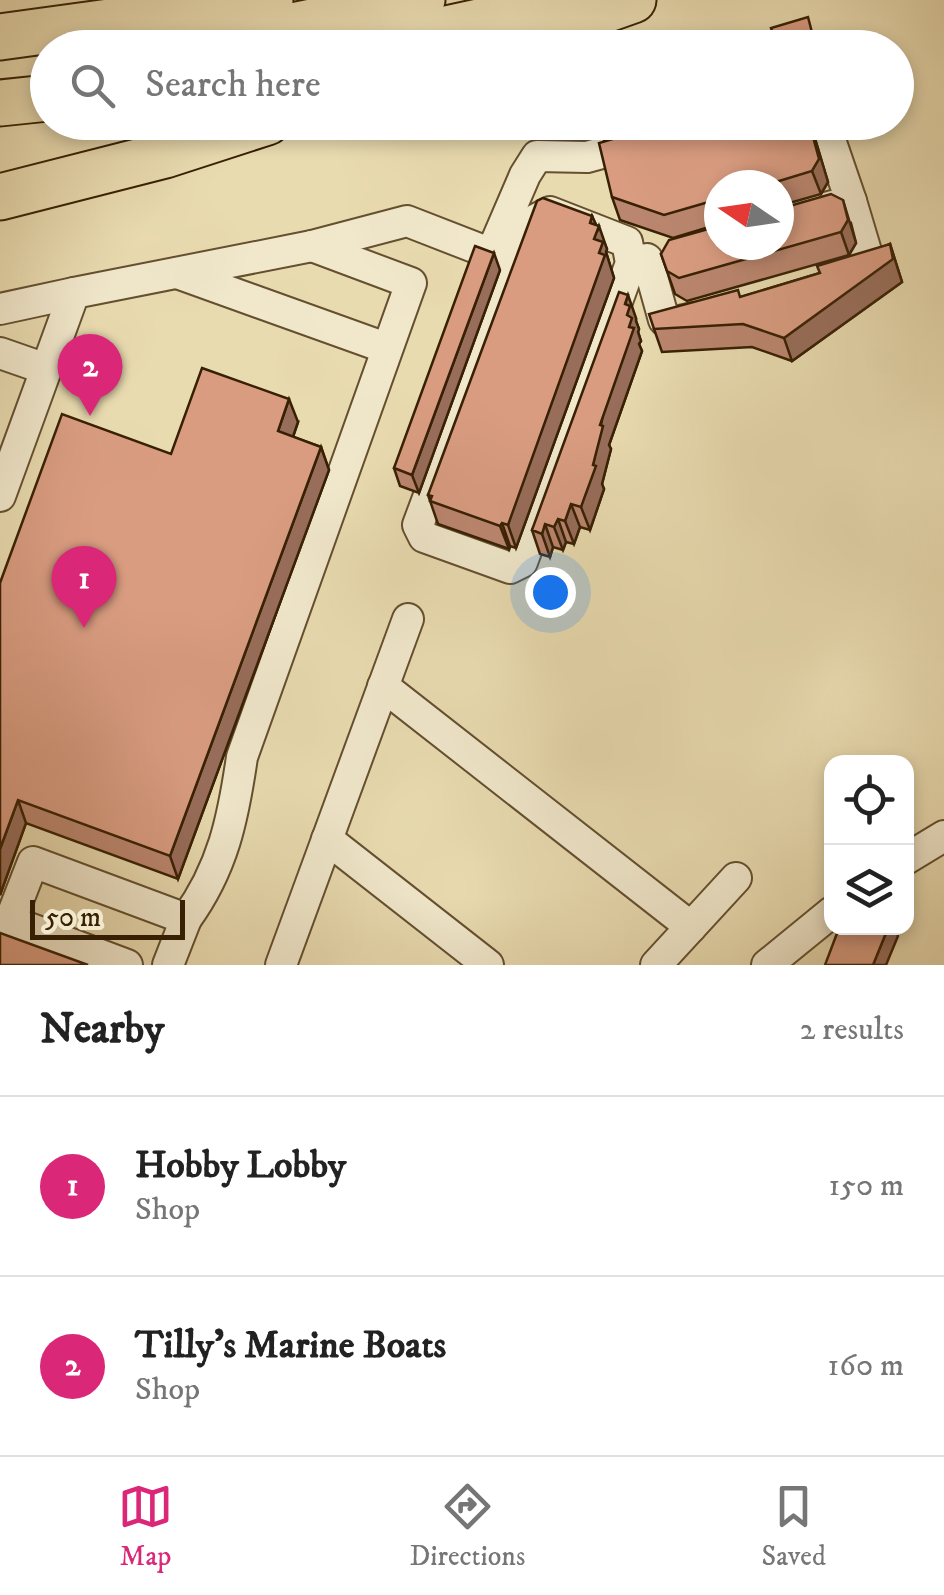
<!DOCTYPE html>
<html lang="en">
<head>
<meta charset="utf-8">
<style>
	:root { --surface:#fff; --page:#f2f2f2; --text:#222; --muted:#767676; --line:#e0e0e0; --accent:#db2777 }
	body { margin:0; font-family:"IM FELL DW Pica",serif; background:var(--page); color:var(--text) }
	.controls { position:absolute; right:30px; bottom:30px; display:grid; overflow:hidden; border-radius:20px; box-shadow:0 5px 15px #0003 }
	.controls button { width:90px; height:90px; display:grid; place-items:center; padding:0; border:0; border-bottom:2px solid var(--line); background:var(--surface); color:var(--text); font:50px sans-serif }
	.compass { position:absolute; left:704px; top:170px; width:90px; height:90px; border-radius:50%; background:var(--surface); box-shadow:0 5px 15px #0003; rotate:283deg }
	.scale { position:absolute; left:30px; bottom:25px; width:155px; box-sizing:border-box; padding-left:10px; border:5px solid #382004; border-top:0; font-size:28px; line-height:35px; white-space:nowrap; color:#382004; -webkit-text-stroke:8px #f1e8cc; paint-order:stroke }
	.you { position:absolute; left:550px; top:592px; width:35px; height:35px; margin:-25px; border:8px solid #fff; border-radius:50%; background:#1a73e8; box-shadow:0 0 0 15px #1a73e833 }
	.badge { display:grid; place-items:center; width:65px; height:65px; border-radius:50%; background:var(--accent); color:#fff; font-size:32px; font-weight:700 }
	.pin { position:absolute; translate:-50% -82px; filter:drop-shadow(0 2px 5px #0008) }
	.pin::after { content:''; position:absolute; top:52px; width:35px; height:30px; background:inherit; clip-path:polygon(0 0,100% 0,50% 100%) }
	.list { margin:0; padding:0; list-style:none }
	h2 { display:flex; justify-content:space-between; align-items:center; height:130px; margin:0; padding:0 40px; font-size:42px }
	h2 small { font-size:32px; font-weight:400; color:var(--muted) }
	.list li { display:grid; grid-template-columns:65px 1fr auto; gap:30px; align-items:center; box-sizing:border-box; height:180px; padding:0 40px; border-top:2px solid var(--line) }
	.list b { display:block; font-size:38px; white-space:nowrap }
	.list p { margin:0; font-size:32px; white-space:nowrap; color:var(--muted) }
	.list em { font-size:32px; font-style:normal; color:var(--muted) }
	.icon { flex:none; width:55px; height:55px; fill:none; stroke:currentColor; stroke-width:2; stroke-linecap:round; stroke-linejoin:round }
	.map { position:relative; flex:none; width:944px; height:965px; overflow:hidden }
	.search { position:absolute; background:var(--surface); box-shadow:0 5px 15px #0003; left:30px; right:30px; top:30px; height:110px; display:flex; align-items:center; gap:25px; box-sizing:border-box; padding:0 35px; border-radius:55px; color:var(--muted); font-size:38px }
	.sheet { height:490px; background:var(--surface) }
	nav { display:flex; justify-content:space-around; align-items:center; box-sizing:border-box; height:140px; border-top:2px solid var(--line); background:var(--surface); font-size:28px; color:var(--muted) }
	nav a { display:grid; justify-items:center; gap:5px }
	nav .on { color:var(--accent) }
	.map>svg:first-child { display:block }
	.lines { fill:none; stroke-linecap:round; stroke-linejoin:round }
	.minor-casing { stroke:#644f2f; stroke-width:34 }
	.highway-casing { stroke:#382004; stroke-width:49 }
	.minor { stroke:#f1e8cc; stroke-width:30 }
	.highway { stroke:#e9dbb0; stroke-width:45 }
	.wall { fill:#bb866f; stroke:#382004; stroke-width:2.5 }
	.shaded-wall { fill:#986d5a; stroke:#382004; stroke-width:2.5 }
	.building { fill:#d99c81; stroke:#382004; stroke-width:2.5 }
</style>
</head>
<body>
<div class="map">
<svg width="944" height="965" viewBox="0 0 944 965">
	<rect width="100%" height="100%" fill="#e9dbb0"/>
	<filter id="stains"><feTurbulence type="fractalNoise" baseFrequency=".002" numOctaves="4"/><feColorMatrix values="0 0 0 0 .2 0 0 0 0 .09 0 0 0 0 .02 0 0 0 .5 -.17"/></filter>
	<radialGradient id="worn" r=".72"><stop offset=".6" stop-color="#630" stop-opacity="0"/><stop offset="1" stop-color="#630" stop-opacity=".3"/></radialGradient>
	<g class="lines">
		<g class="minor-casing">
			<g id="minor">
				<polygon points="550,212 627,242 631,263 522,562 510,568 424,537 418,525 516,263 535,220"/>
				<polyline points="779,221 851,201 824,122"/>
				<polyline points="491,254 525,175 537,156 587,157 715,122"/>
				<polyline points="647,259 664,320 679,321 693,318"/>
				<polyline points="177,273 386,348"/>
				<polyline points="843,276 861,271 868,258 851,201"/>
				<polyline points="0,309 74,293"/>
				<polyline points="0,353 46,369"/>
				<polyline points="0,496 74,293 312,246 407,221 510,261"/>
				<polyline points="383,686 691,927"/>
				<polyline points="327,839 488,965"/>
				<polyline points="906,859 944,836"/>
				<path d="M186 919C223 868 233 819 242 757L411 283 312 246"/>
				<polyline points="127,965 10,921 33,862 186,919 168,965"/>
				<polyline points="281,965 408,619"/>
				<polyline points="656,965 736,878"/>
				<polyline points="767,965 832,912"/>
			</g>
		</g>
		<g class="highway-casing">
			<g id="highway">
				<polyline points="551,29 633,0"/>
				<polyline points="0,37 270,0"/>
				<polyline points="162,48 212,42 422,0"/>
				<polyline points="359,48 580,0"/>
				<polyline points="0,103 48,98"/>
				<polyline points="0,197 165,155 267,122"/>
			</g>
		</g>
		<use href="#minor" class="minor"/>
		<use href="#highway" class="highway"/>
	</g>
	<g class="wall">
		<polygon points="598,122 665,122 604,140"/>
		<polygon points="670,122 810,122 828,182 821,194 779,206 779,185 719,185 719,224 673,238 620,220 612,197"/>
		<polygon points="592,216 607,249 606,252 614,278 516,548 510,546 509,549 438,524 428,495"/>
		<polygon points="851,223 856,243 849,255 687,301 675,294 661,254"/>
		<polygon points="890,244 902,282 792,361 752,347 662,352 654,329 741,297 820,273"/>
		<polygon points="500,270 419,493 400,486 394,468"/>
		<polygon points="636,318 636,321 639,329 638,332 641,341 639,344 642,351 609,445 611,449 602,484 604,489 590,530 580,527 574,544 566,542 563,550 553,547 550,557 540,554 532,530"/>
		<polygon points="298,422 293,437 321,447 329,470 178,879 26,823 0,895 0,583 171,454"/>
	</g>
	<g class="shaded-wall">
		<polygon points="809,122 810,122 828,182 821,194 812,171"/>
		<polygon points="843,200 856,243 849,255 841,232"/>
		<polygon points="592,216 598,229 599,226 607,249 606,252 614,278 516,548 508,525"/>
		<polygon points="890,244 902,282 792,361 784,338"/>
		<polygon points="494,253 500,270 419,493 412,475"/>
		<polygon points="628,295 636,318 636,321 639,329 638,332 641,341 639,344 642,351 609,445 611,449 602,484 604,489 590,530 581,507 593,465 625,304"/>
		<polygon points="289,399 298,422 287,454 278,431"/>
		<polygon points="321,447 329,470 178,879 170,856"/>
		<polygon points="571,504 580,527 574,544 565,521"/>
		<polygon points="558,519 566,542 563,550 554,527"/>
		<polygon points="502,523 510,546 509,549 500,526"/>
		<polygon points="545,524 553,547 550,557 542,534"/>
		<polygon points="18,800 26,823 0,895 0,849"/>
		<polygon points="888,928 895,928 898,936 886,965 873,965"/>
	</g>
	<g class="building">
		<polygon points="808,17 816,48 710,48 747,36 749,42 773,34 771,28"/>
		<polygon points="670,122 809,122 819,159 812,171 766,185 719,185 719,199 664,215 612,197 599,143"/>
		<polygon points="831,194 843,200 848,220 841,232 679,278 667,271 661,254 669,240 719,226 719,245 779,245 779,209"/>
		<polygon points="543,198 592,216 590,223 599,226 594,239 603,242 599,253 605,255 508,525 502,523 500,526 430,501 432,496 428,495 537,201"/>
		<polygon points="890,244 893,259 784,338 743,324 654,329 649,314 738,290 740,297 820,273 817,266"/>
		<polygon points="475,246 494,253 412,475 394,468"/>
		<polygon points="619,292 628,295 625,304 630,306 627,315 632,318 629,327 634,328 600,425 603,426 593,465 596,466 581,507 571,504 565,521 558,519 554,527 545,524 542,534 532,530"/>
		<polygon points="202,368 289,399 278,431 321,447 170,856 18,800 0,849 0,583 62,414 171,454"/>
		<polygon points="839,928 888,928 873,965 825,965"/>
		<polygon points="0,933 88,965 0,965"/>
	</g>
	<rect width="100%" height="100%" filter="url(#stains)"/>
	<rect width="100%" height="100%" fill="url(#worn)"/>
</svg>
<div class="controls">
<button><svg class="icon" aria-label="locate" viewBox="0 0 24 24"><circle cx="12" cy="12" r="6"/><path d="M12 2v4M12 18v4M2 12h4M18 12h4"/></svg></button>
<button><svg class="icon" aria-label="layers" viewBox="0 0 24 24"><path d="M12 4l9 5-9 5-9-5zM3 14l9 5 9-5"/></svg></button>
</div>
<svg class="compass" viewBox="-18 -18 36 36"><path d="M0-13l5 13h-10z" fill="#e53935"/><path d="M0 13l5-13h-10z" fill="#767676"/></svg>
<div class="scale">50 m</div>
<div class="you"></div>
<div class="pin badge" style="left:84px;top:628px">1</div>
<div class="pin badge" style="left:90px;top:416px">2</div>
<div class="search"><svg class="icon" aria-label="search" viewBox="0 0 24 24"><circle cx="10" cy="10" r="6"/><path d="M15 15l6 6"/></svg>Search here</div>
</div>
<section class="sheet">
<h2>Nearby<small>2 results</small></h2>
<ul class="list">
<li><span class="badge">1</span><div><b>Hobby Lobby</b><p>Shop</p></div><em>150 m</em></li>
<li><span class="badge">2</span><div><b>Tilly's Marine Boats</b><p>Shop</p></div><em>160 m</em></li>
</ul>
</section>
<nav>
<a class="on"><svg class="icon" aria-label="map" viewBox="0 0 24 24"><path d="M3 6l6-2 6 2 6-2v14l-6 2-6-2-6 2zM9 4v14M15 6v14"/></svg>Map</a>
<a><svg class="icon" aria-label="directions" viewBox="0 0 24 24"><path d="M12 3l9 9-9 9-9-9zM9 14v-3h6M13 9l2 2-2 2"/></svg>Directions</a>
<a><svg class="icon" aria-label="saved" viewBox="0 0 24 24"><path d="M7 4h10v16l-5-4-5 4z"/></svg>Saved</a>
</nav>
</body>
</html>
